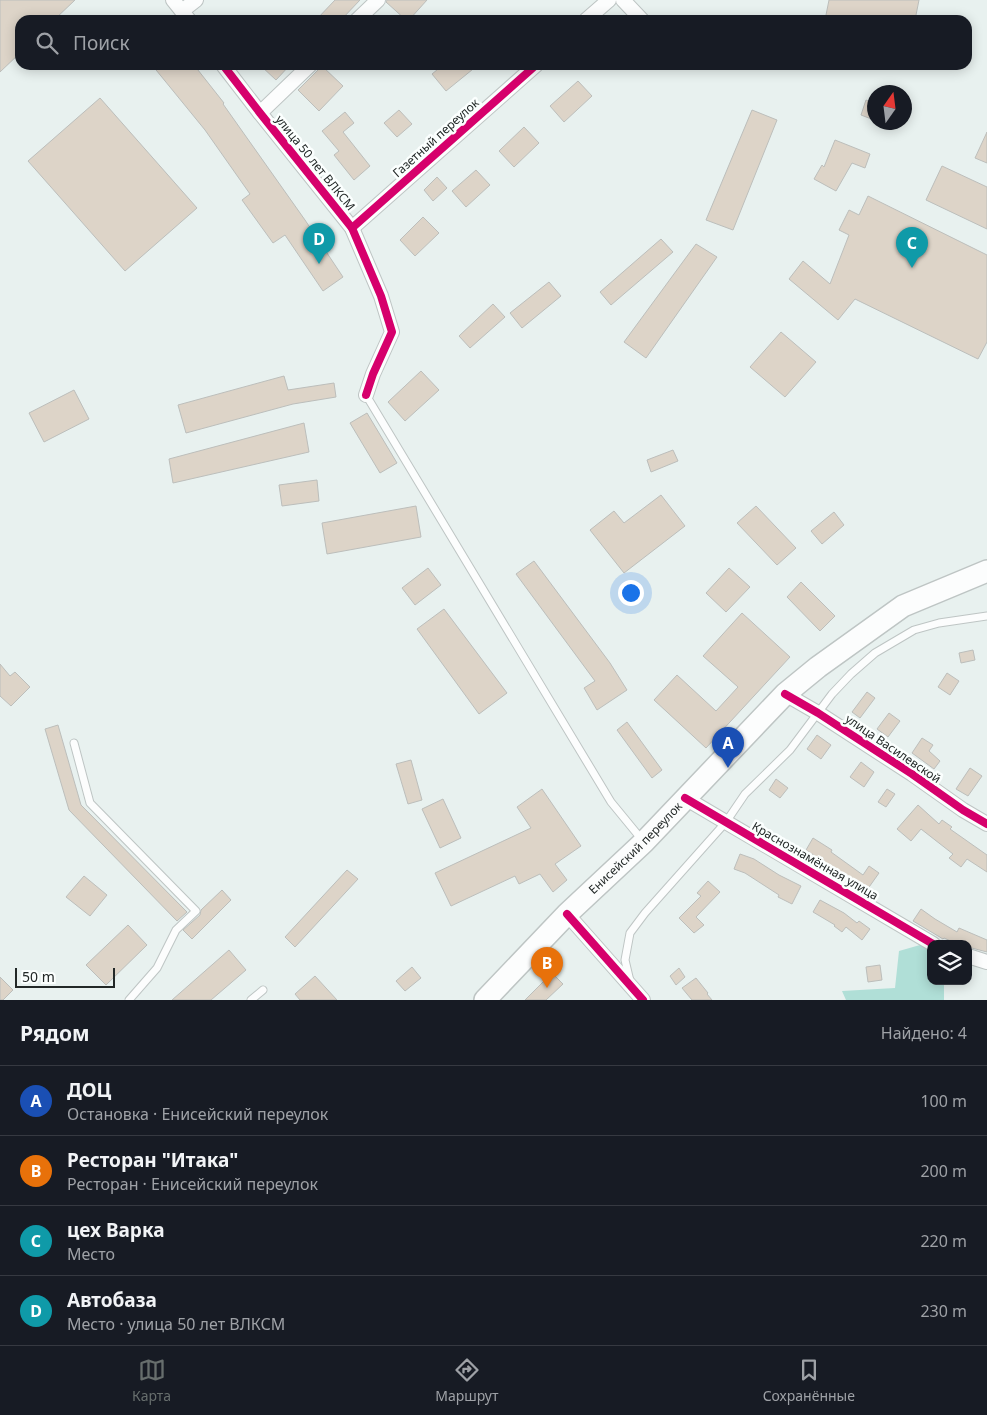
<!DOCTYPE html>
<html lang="ru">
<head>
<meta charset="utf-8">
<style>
	:root { --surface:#171b24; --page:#242831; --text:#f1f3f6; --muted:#9ea1a6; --line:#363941; --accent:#676e6d }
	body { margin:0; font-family:"Noto Sans",sans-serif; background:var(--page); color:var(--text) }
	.controls { position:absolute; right:15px; bottom:15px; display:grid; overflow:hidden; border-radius:10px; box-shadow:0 2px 12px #0003 }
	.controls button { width:45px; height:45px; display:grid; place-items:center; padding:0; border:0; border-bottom:1px solid var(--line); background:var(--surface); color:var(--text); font:25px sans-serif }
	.compass { position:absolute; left:867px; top:85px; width:45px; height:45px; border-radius:50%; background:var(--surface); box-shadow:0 2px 12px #0003; rotate:14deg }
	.scale { position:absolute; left:15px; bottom:12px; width:100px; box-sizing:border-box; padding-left:5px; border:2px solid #222827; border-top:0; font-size:14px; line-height:18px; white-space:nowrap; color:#222827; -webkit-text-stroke:4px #fbfffe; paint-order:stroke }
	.you { position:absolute; left:630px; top:592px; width:18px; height:18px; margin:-12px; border:4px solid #fff; border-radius:50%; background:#1a73e8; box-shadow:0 0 0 8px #1a73e833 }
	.badge { display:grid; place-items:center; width:32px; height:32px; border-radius:50%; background:var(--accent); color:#fff; font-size:16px; font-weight:700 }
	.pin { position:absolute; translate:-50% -41px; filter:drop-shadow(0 1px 2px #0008) }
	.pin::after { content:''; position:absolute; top:26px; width:18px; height:15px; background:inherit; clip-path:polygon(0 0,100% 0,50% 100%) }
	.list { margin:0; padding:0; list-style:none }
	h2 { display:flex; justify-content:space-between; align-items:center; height:65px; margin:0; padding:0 20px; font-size:21px }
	h2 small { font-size:16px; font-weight:400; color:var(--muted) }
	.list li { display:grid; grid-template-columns:32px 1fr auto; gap:15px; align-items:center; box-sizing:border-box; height:70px; padding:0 20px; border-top:1px solid var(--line) }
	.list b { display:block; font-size:19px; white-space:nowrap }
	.list p { margin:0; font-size:16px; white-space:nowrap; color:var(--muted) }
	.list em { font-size:16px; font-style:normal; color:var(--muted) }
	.icon { flex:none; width:28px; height:28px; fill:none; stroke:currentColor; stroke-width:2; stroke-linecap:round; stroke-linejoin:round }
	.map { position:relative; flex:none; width:987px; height:1000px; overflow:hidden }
	.search { position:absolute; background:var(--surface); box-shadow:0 2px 12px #0003; left:15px; right:15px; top:15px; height:55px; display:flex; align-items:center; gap:12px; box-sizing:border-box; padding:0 18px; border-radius:15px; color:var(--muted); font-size:19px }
	.sheet { height:345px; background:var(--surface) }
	nav { display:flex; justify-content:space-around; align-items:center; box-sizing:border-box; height:70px; border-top:1px solid var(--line); background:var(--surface); font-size:14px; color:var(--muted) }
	nav a { display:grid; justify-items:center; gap:2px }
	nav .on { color:var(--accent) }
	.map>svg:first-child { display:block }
	.green { fill:#b0dfd7 }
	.building { fill:#ddd4c8; stroke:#bcbebb }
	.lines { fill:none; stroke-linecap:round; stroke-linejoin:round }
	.service-casing { stroke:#bec5c4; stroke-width:9 }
	.minor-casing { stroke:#bec5c4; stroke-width:16 }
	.primary-casing { stroke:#bec5c4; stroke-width:24 }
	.service { stroke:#fcfdfd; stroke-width:7 }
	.minor { stroke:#fcfdfd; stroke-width:14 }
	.primary { stroke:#fcfdfd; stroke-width:21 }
	.cycleway-casing { stroke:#fbfffe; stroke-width:11 }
	.cycleway { stroke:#d6006c; stroke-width:8 }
	.labels { text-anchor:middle; stroke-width:5; stroke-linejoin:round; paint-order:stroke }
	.street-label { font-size:12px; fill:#222827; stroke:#fbfffe }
</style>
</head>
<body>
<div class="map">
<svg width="987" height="1000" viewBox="0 0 987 1000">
	<rect width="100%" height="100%" fill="#e8f1ef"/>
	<polygon class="green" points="920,945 931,946 931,981 944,981 944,1000 846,1000 842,991 895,988 899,951"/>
	<g class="building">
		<polygon points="0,0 75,0 54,20 20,20 20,53 0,72"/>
		<polygon points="335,0 360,0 341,20 316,20"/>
		<polygon points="387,0 427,0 409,20 406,20 386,2"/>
		<polygon points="829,0 919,0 915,20 825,20"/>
		<polygon points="152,65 194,65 224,103 223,104 305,220 343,277 323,291 285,235 273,243 242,200 250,194 205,130"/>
		<polygon points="260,65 290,65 276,80"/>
		<polygon points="443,65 478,65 446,91 432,74"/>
		<polygon points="322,66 343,86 319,111 298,90"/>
		<polygon points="578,81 592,96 564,122 550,106"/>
		<polygon points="100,98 197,208 125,271 28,161"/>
		<polygon points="866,100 874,103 874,120 861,115"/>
		<polygon points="399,110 412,124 397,137 384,123"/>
		<polygon points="752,110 777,120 733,230 706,220"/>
		<polygon points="345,112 354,123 343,132 370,166 354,180 334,155 339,151 322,131"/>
		<polygon points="524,127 539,143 514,167 499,151"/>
		<polygon points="987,132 987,163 975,158"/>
		<polygon points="835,140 870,154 865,168 852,163 836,191 814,179 822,165 824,167"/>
		<polygon points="942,166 987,187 987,229 926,200"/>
		<polygon points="476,170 490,185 466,207 452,191"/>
		<polygon points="437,177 447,188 433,201 424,190"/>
		<polygon points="868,196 987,255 987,342 978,359 855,299 838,320 789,279 803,261 830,284 849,235 839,230 849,210 859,215"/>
		<polygon points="423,217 439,233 415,256 400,240"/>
		<polygon points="661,239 673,252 611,305 600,292"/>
		<polygon points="696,244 717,257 646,358 624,342"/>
		<polygon points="549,282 561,296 522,328 510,313"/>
		<polygon points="493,304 505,317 470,348 459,336"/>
		<polygon points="781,332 816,362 785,397 750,367"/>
		<polygon points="421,371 439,390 405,421 388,402"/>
		<polygon points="284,376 288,390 334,383 336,397 293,404 186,433 178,405"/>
		<polygon points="74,390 89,419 44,442 29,413"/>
		<polygon points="367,413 397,463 380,473 350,423"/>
		<polygon points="304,423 309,452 173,483 169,459"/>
		<polygon points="673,450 678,461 651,472 647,460"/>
		<polygon points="317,480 319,501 282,506 279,485"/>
		<polygon points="661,495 685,526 624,573 590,530 614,511 624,523"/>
		<polygon points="416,506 421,537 327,554 322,523"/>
		<polygon points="756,506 796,548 777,565 737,523"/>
		<polygon points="834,512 844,525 822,544 811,531"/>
		<polygon points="534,561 610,663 627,690 597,710 584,688 595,681 516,574"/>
		<polygon points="428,568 441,585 415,605 402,588"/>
		<polygon points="729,568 750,587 726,612 706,593"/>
		<polygon points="801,582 835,616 820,631 787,597"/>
		<polygon points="444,609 507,693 479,714 417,629"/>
		<polygon points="742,613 790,657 706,748 654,700 677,675 716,711 738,687 703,656"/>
		<polygon points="973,650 975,660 961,663 959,653"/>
		<polygon points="0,664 10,676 15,672 30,687 11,706 0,696"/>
		<polygon points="947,673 959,681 950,695 938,687"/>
		<polygon points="867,692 875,698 860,718 852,712"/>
		<polygon points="889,713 900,721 888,737 877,729"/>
		<polygon points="627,722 662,770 652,778 617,730"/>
		<polygon points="58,725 81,805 187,912 177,921 69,810 45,729"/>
		<polygon points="817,735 831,745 821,759 807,749"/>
		<polygon points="922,738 933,745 929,751 940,761 934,769 912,753"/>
		<polygon points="411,760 422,800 408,804 396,764"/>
		<polygon points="861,762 874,772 864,787 850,777"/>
		<polygon points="970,768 982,776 968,796 956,789"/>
		<polygon points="776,779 788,788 780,798 769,790"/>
		<polygon points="542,789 581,846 555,864 567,880 553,892 540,874 519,884 515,876 451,906 435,873 531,828 517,807"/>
		<polygon points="887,789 895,794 886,807 878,802"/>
		<polygon points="443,799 461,838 440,848 422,809"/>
		<polygon points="918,805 939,824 942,820 952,827 950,829 987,855 987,872 967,859 961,867 949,858 953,854 921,829 911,841 897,829"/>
		<polygon points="813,838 832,850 831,852 863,875 869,866 879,873 867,890 806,850"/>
		<polygon points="740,854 754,859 779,875 801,886 792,904 778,897 779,895 745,873 734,869"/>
		<polygon points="347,870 358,879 295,947 285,937"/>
		<polygon points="84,876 107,895 90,916 66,897"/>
		<polygon points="708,881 720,892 696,917 704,925 694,933 679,918 701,896 697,893"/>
		<polygon points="222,890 231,900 192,939 183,930 200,915 201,910"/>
		<polygon points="820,900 844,913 857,923 859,921 870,929 862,940 846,927 842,932 834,926 835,925 813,912"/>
		<polygon points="921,909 935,919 957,932 959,928 987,940 987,952 968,947 968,944 952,944 953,942 944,938 943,939 913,921"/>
		<polygon points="128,925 147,945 106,985 86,965"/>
		<polygon points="229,950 246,970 211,1000 172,1000"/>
		<polygon points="880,965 882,980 868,982 866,967"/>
		<polygon points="412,967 421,978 405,991 396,981"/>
		<polygon points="679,968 685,977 676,985 670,976"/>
		<polygon points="552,973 563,984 546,1000 525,1000"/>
		<polygon points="315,976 337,1000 300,1000 295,994"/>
		<polygon points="0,977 13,990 3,1000 0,1000"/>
		<polygon points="696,978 708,993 707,994 712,1000 692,1000 682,988"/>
	</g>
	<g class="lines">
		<g class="service-casing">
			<g id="service">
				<polyline points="366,395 611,802 643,841"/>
				<polyline points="74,743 90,803 196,911 176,930 157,968 129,1000"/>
				<polyline points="630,981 625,960 630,933 645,913 726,822 745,794 790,750 832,694 851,674 875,653 914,630 939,623 987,616"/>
				<polyline points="251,1000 263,990"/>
			</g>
		</g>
		<g class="minor-casing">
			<g id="minor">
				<polyline points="173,0 189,20"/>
				<polyline points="623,0 642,20"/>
				<polyline points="182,11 196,0"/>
				<polyline points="357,20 378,0"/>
				<polyline points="586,20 609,0"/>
				<polyline points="223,65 260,113 352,228 381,296 392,332 373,374 366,395"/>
				<polyline points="260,113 310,65"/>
				<polyline points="352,228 536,65"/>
				<polyline points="785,694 818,713 912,774 963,810 987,824"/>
				<polyline points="685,798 933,944"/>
				<polyline points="567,914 643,1000"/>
				<polyline points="968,956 987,962"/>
			</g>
		</g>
		<g class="primary-casing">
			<g id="primary">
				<path id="s1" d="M485 1000 567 914 644 842 785 694 818 667 903 606 987 571"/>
			</g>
		</g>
		<use href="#service" class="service"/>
		<use href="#minor" class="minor"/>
		<use href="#primary" class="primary"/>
		<g class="cycleway-casing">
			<g id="cycleway">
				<polyline points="223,65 260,113 352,228 381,296 392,332 373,374 366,395"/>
				<polyline points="352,228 536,65"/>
				<polyline points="785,694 818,713 912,774 963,810 987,824"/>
				<polyline points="685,798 933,944"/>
				<polyline points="567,914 643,1000"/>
			</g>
		</g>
		<use href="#cycleway" class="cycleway"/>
	</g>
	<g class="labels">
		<g class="street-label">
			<text transform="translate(436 138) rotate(-42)" y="4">Газетный переулок</text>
			<text transform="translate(315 163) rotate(51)" y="4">улица 50 лет ВЛКСМ</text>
			<text transform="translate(893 749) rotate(34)" y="4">улица Василевской</text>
			<text dy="4" stroke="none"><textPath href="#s1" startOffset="214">Енисейский переулок</textPath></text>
			<text transform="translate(815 861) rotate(30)" y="4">Краснознамённая улица</text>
		</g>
	</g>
</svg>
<div class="controls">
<button><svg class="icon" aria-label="layers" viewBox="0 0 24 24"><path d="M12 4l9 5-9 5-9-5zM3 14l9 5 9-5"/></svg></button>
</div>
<svg class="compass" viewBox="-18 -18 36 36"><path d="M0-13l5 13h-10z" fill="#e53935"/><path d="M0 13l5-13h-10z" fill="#9ea1a6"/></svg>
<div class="scale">50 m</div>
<div class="you"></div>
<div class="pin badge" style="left:728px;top:768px;background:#1a4fb4">A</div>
<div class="pin badge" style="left:547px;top:988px;background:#e8710a">B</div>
<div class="pin badge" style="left:912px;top:268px;background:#0f9aa8">C</div>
<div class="pin badge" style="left:319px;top:264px;background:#0f9aa8">D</div>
<div class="search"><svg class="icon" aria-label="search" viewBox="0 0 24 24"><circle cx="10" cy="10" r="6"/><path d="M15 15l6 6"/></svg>Поиск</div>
</div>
<section class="sheet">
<h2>Рядом<small>Найдено: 4</small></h2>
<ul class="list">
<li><span class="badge" style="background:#1a4fb4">A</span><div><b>ДОЦ</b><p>Остановка · Енисейский переулок</p></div><em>100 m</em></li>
<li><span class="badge" style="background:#e8710a">B</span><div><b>Ресторан &quot;Итака&quot;</b><p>Ресторан · Енисейский переулок</p></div><em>200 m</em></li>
<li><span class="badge" style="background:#0f9aa8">C</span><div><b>цех Варка</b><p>Место</p></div><em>220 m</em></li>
<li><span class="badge" style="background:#0f9aa8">D</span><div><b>Автобаза</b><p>Место · улица 50 лет ВЛКСМ</p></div><em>230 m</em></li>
</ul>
</section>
<nav>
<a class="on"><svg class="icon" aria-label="map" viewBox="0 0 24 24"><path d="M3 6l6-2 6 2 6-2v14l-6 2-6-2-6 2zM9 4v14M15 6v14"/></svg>Карта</a>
<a><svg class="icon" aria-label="directions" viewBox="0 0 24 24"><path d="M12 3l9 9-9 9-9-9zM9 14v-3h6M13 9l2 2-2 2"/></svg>Маршрут</a>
<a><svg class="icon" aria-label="saved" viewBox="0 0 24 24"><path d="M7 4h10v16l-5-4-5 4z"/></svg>Сохранённые</a>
</nav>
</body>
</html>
